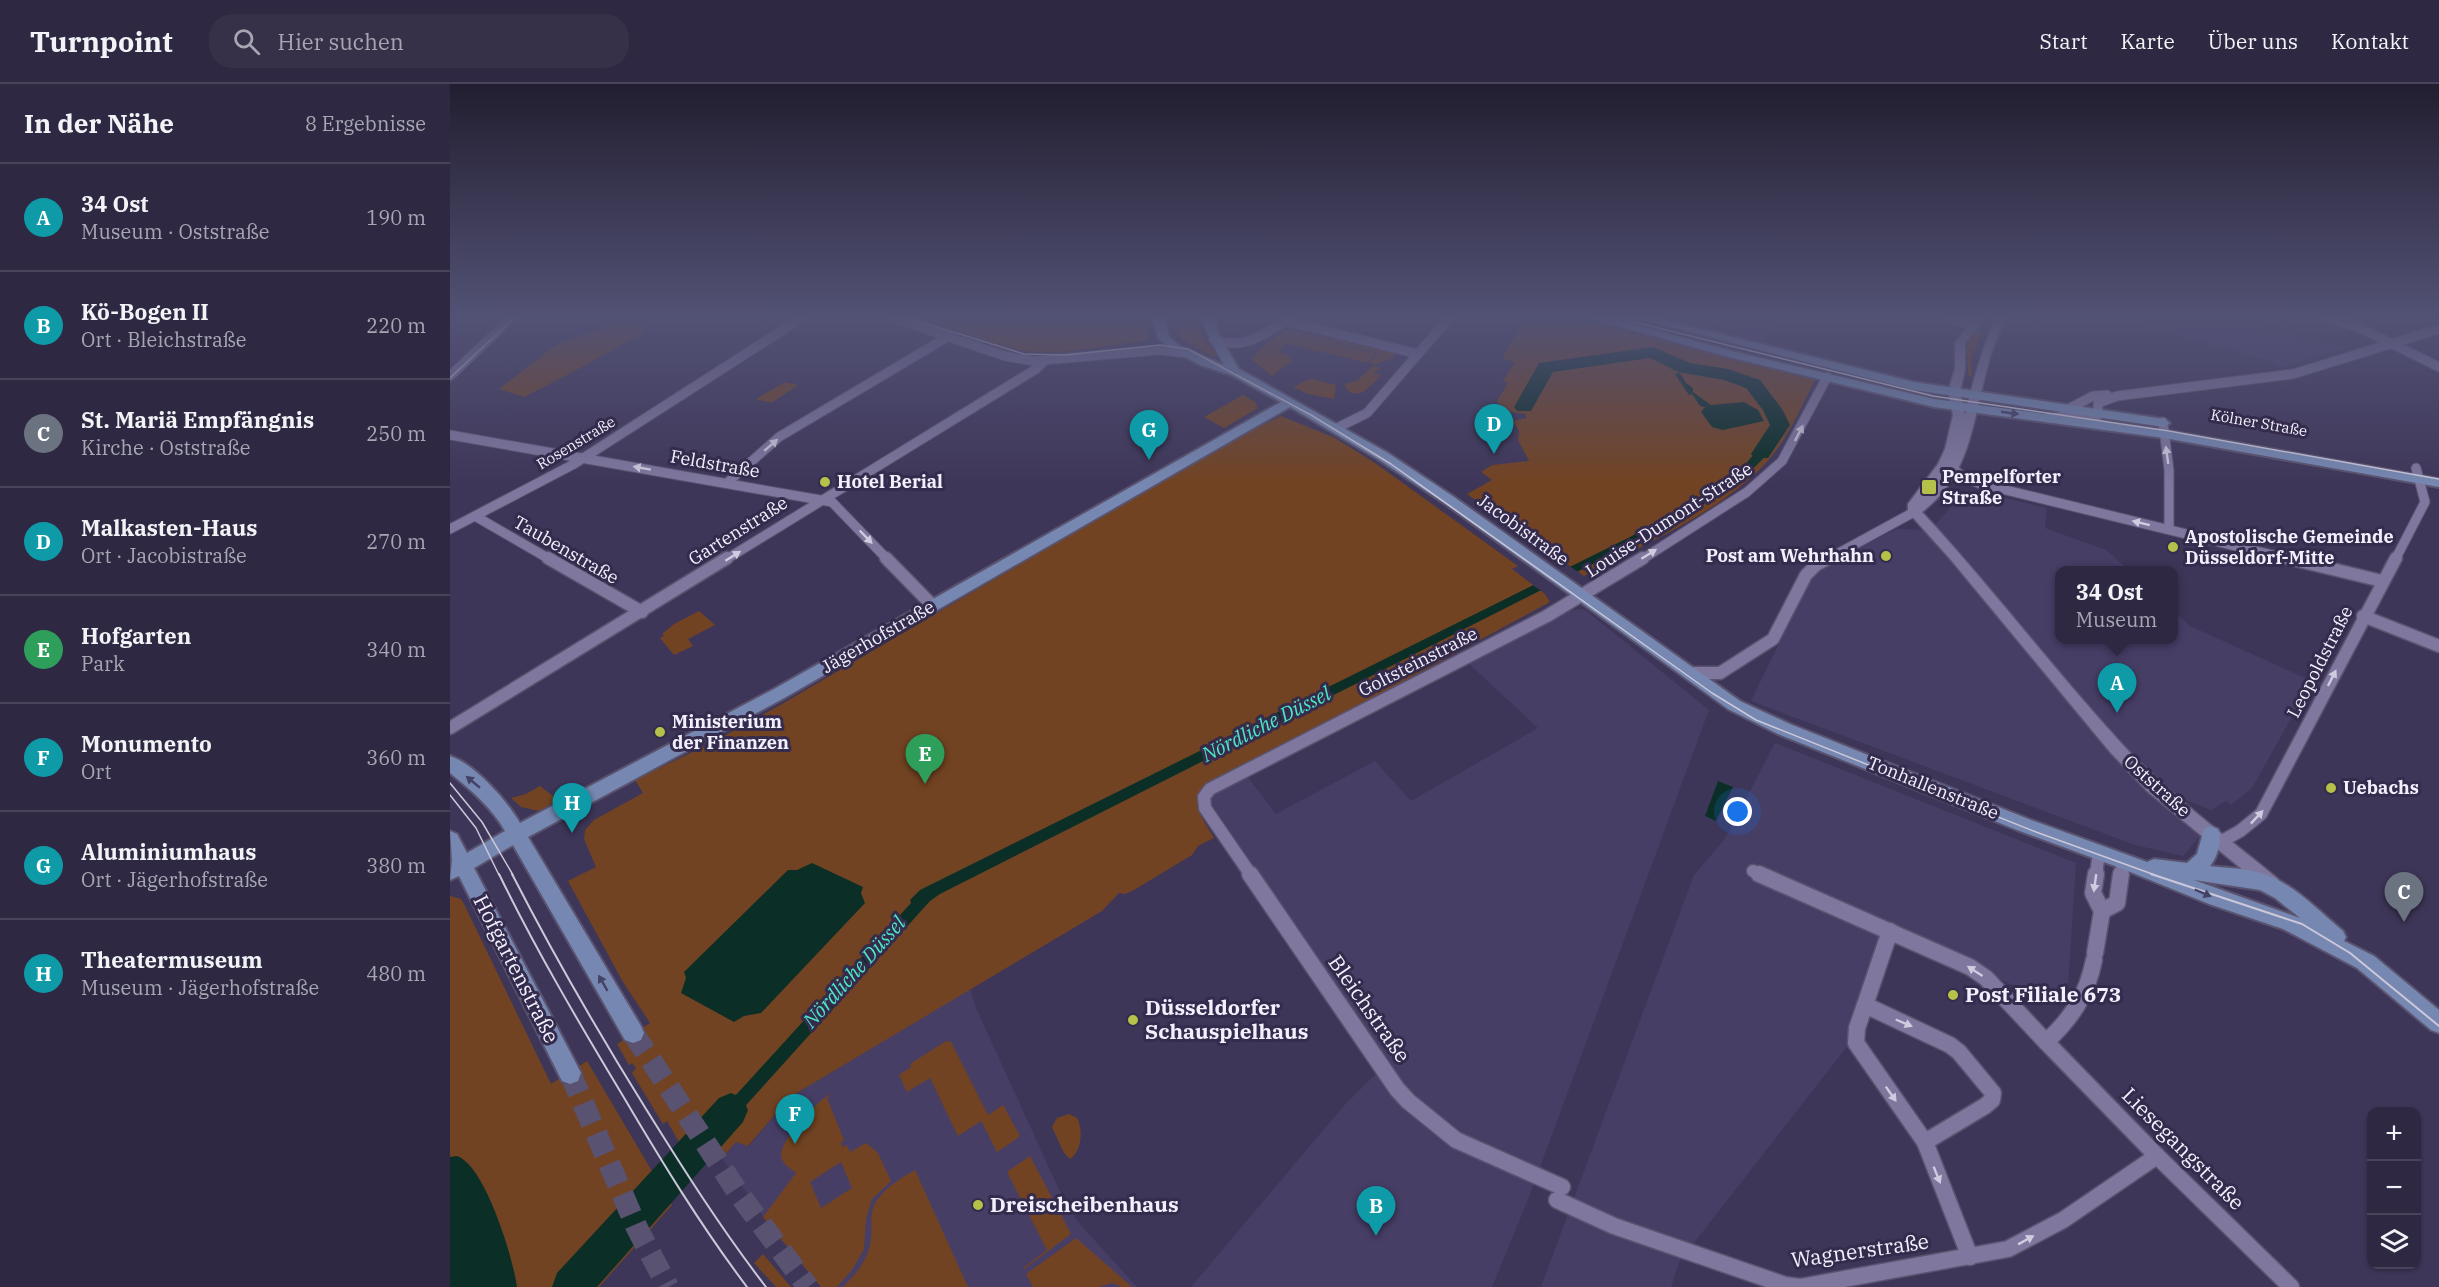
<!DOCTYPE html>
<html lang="de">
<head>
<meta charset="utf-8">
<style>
	:root { --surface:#2e2842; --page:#363049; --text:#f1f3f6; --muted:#a7a6b2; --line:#49445b; --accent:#1a73e8 }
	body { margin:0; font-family:"IBM Plex Serif",serif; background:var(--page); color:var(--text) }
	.controls { position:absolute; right:18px; bottom:18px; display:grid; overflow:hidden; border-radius:12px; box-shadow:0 2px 4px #0004 }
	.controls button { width:54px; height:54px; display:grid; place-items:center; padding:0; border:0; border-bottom:2px solid var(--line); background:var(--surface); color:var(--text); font:30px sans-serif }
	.you { position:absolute; left:1288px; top:728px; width:21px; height:21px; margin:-15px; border:4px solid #fff; border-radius:50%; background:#1a73e8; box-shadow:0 0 0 9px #1a73e833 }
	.badge { display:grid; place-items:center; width:39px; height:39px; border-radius:50%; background:var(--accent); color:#fff; font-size:20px; font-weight:700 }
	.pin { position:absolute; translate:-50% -50px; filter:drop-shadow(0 2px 3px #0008) }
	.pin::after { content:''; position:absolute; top:32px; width:21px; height:18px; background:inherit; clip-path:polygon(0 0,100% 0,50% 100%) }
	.popup { position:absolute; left:1605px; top:482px; width:123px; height:78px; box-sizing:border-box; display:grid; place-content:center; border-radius:12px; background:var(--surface); filter:drop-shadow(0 2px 4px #0005); font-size:20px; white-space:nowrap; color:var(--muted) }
	.popup b { font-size:22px; color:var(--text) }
	.popup::after { content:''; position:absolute; left:50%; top:100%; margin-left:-12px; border:12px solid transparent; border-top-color:var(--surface) }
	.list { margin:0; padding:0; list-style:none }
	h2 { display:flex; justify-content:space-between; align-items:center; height:78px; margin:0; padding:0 24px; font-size:26px }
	h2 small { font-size:20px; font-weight:400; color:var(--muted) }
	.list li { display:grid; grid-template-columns:39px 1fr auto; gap:18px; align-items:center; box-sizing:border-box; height:108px; padding:0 24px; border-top:2px solid var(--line) }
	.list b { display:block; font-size:22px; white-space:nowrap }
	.list p { margin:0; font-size:20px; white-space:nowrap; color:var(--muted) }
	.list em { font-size:20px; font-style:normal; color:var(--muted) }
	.icon { flex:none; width:33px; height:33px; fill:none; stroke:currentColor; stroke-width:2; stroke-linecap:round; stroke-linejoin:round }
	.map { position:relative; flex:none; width:1989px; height:1203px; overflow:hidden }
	header { display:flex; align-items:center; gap:36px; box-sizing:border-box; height:84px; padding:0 30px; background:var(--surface); border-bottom:2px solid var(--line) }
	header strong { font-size:28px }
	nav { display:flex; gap:33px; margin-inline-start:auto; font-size:21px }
	.search { width:420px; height:54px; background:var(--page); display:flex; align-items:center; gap:15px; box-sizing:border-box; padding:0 21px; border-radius:24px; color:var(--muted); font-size:22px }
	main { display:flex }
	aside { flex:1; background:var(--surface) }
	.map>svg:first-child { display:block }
	.built { fill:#473e66 }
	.green { fill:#724322; fill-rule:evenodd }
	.water { fill:#0b2f27 }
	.pier { fill:#3e3658 }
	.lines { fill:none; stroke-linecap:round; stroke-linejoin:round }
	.river { fill:#0b2f27; fill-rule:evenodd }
	.secondary-tunnel { stroke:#595271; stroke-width:22; stroke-dasharray:22 11; stroke-linecap:butt }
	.minor-far2-casing { stroke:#5a536f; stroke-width:11 }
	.minor-far1-casing { stroke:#5a536f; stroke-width:15 }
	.minor-casing { stroke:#5a536f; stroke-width:19 }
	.tertiary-casing { stroke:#5a536f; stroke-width:3 }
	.secondary-casing { stroke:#5a536f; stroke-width:4 }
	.minor-far2 { stroke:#7f779e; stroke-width:9 }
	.minor-far1 { stroke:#7f779e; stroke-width:12 }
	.minor { stroke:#7f779e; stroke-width:16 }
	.tertiary { fill:#7f779e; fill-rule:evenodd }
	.secondary { fill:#7688b1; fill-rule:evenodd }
	.tram-far1 { stroke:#ccc8da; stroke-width:1.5 }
	.tram { stroke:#ccc8da; stroke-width:2 }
	.oneway { fill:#444266 }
	.oneway2 { fill:#d0cce0 }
	.poi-dot { fill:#b6c149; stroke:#342b4d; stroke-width:2 }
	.labels { text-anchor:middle; stroke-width:6; stroke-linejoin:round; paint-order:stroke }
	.far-street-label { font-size:15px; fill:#f2f0fd; stroke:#342b4d }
	.street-label { font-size:18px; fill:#f2f0fd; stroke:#342b4d }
	.poi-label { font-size:18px; font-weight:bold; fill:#f2f0fd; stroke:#342b4d; text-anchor:start }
	.water-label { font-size:20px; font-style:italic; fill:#4ce8c5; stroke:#342b4d }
	.near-street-label { font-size:21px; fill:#f2f0fd; stroke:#342b4d }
	.near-poi-label { font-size:21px; font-weight:bold; fill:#f2f0fd; stroke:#342b4d; text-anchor:start }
</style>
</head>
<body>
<header>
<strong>Turnpoint</strong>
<div class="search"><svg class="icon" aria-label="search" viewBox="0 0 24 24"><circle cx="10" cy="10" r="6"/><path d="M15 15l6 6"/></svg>Hier suchen</div>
<nav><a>Start</a><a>Karte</a><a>Über uns</a><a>Kontakt</a></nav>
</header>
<main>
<aside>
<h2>In der Nähe<small>8 Ergebnisse</small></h2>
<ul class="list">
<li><span class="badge" style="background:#0f9aa8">A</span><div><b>34 Ost</b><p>Museum · Oststraße</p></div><em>190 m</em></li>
<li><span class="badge" style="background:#0f9aa8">B</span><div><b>Kö-Bogen II</b><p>Ort · Bleichstraße</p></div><em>220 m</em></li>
<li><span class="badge" style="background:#6b7280">C</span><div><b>St. Mariä Empfängnis</b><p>Kirche · Oststraße</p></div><em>250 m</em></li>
<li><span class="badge" style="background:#0f9aa8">D</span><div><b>Malkasten-Haus</b><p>Ort · Jacobistraße</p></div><em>270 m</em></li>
<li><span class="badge" style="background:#2e9e5b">E</span><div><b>Hofgarten</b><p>Park</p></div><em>340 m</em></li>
<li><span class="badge" style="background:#0f9aa8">F</span><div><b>Monumento</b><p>Ort</p></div><em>360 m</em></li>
<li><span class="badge" style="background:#0f9aa8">G</span><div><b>Aluminiumhaus</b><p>Ort · Jägerhofstraße</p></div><em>380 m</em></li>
<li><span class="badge" style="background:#0f9aa8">H</span><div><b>Theatermuseum</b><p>Museum · Jägerhofstraße</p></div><em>480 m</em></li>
</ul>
</aside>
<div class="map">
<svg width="1989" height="1203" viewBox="0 0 1989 1203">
	<rect width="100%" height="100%" fill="#3e3658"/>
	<g class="built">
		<polygon points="1268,233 1335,233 1320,248 1313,259 1286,252 1289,247 1271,242 1275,235"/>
		<polygon points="1703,233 1763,233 1895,264 1830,284 1818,276 1700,244"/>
		<polygon points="1539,410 1597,424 1595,444 1656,466 1679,486 1610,486 1610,556 1724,556 1724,527 1740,542 1862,597 1802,704 1781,721 1776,717 1761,726 1716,708 1670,663 1484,442 1509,414 1529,421 1530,416 1537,418"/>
		<polygon points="1447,445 1477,446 1753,749 1733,772 1685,761 1301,617 1361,494 1381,477"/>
		<polygon points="1134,525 1259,626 1079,1113 1042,1203 741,1203 892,1024 938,978 757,713 796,691 826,730 925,677 961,717 1088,644 1017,578 1115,527"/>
		<polygon points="1325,659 1626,779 1618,902 1593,915 1432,841 1399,960 1229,1178 1221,1203 1091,1203 1244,791 1275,755"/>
		<polygon points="520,905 526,924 617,1123 629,1139 687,1203 371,1203 324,1148 272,1074 286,1058 299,1062 340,1013"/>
	</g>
	<g class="green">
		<path d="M468 233H696L699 256C666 260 620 270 588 268 548 265 506 246 468 233Z"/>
		<path d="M725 233H743C747 248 760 259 766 272H762L731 255Z"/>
		<path d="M1077 233H1119L1365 296C1350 325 1336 359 1313 382 1269 428 1190 463 1134 492L1017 410 1042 396 1031 388 1042 381 1079 377 1068 356 1069 347 1063 337 1077 334 1075 330 1056 327 1047 317 1058 299 1053 297 1065 278 1054 275V270Z"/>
		<polygon points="176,235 198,246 132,283 74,313 49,305 105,262"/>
		<polygon points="839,245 946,269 944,273 926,281 919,279 928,269 886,258 875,269 837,260 828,268 841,272 840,274 843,276 822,292 801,275 819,257"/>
		<path d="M1528 246 1531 251 1521 276 1522 293 1518 292C1520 274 1510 259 1528 246Z"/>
		<polygon points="886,260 926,269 917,279 876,269"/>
		<path d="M923 282 932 284 924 288 930 290 931 292C920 301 913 315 898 307L894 300 906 297Z"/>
		<polygon points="863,295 886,301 884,315 858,310 843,303 857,296"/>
		<polygon points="335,298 348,301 321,319 306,315"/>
		<polygon points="793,311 805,318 808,324 774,344 754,333"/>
		<path d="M831 332 885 354 925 379 1068 482 1062 485 1095 510 1100 518 756 704C740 722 754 736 764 754L748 762 742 771 684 806 675 810 669 809 652 827 340 1013 298 1062 286 1058 272 1074 258 1053 238 1074 217 1037 213 1040 182 989 186 984 182 979 179 981 167 960 200 939 173 898 118 797 146 783 134 755 135 746 144 736 193 709 185 696 265 657 332 620 773 361Z"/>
		<polygon points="249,527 265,541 238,555 243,562 224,571 210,554 214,552 212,550 224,540"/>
		<polygon points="90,702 108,716 89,727 71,723 61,714 76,710"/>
		<polygon points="0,812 11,815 15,822 101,1000 137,977 222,1121 149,1203 0,1203"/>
		<polygon points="496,957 501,958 538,1031 553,1021 569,1050 569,1053 547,1068 531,1037 508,1052 480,994 457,1008 449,991 461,983 460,980"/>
		<path d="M381 1009 377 1014 394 1056 391 1058 392 1063 397 1061 400 1068 416 1059 428 1069 441 1097 422 1115 416 1135 414 1165 402 1186 387 1203H371L313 1133 346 1089C340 1084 332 1080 331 1072 330 1055 367 1018 381 1009ZM391 1078 402 1104 371 1124 360 1098Z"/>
		<path d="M619 1030 627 1034C633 1046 632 1067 620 1075L614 1069 602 1043 607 1034Z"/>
		<polygon points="580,1072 621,1150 574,1185 573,1184 597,1166 557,1088"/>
		<path d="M465 1086 518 1203H393C406 1190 419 1175 421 1155 423 1141 418 1128 428 1115 437 1102 452 1094 465 1086Z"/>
		<polygon points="626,1154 682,1203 671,1203 663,1199 648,1203 583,1203 576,1190"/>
		<polygon points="313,1170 341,1203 326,1203 304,1179"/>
	</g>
	<g class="water">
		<polygon points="1230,289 1236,299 1243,304 1243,308 1261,321 1294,318 1308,326 1314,337 1273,346 1262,343 1251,328 1255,323 1250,322 1242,310 1239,311 1225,290"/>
		<path d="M1333 338C1330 381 1240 428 1206 448L490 810 480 817 262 1059 254 1046 461 819 460 816 470 806 1180 453C1217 432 1261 411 1293 382 1308 369 1316 348 1333 338Z"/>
		<polygon points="1268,697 1283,703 1266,737 1255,732"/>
		<polygon points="362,779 413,803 411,809 415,819 311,929 294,932 284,938 231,909 236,894 234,888 338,786 347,786"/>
		<path d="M7 1072C35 1081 63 1174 67 1203H0V1073Z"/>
		<polygon points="210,1094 218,1107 162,1171 154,1156"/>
		<polygon points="141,1170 149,1184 132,1203 110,1203"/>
	</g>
	<polygon class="pier" points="1118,481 1131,490 1095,509 1082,501"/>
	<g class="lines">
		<g class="river">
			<polygon points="1203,263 1240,279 1278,285 1310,296 1332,325 1340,341 1318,374 1304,374 1301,370 1320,341 1313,326 1296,304 1274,296 1228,288 1200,274 1103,288 1081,327 1067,327 1064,323 1089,279"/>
			<polygon points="281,1009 293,1014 298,1026 293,1038 147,1203 102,1203 107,1189 269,1014"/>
		</g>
		<g class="secondary-tunnel">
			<polyline points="183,949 289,1110 358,1203"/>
			<polyline points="120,989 187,1144 218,1203"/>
		</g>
		<g class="minor-far2-casing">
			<g id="minor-far2">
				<polyline points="441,233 555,272 583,277 710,266 734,269"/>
				<polyline points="1500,233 1524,242"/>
				<polyline points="1875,233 1908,243 1989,283"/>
				<polyline points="836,237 968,270"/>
				<path d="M763 255C793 268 817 249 841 233"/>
				<polyline points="0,292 63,233"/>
				<polyline points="1620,324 1643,312 1657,311"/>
				<polyline points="1598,334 1615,332 1644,335 1648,332 1648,319 1667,312 1843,290 1989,245"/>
				<polyline points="1713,338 1719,386 1719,445"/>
				<polyline points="887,344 917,329 1000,233"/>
				<polyline points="0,351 382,418 438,476"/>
				<polyline points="1504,385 1513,393 1531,400 1843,476"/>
				<polyline points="277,399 329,353 499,252"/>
				<polyline points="25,432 101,476"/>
				<polyline points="0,445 124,380 353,233"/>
				<polyline points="275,476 586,285 594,277"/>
				<polyline points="1191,476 1297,408 1332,377 1377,293"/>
				<polyline points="1376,476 1464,428"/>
				<polyline points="1945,476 1975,418 1966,384"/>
			</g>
		</g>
		<g class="minor-far1-casing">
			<g id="minor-far1">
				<polyline points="98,474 192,528"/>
				<polyline points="436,474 483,522"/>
				<polyline points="1837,474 1932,497"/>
				<polyline points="1913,532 1989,562"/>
				<polyline points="1239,589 1270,589 1323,555 1356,491 1366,481 1379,474"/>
				<polyline points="0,644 277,474"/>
				<polyline points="1765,761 1790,747 1811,730 1946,474"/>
				<polyline points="1303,787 1312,791"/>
				<polyline points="801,791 755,724 754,713 760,705 1097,532 1193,474"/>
				<polyline points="1646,791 1649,768"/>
				<polyline points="1671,791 1673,776"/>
			</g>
		</g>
		<g class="minor-casing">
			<g id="minor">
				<polyline points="800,790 947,1005 958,1017 1006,1056 1112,1103"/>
				<polyline points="1309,790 1520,883 1536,894 1596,958"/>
				<polyline points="1652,827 1667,819 1671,790"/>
				<polyline points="1440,847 1415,921 1500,961 1509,968 1543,1009 1542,1016 1535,1022 1475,1058 1520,1173"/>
				<polyline points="1645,869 1652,827 1643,809 1646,790"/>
				<path d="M1644 876C1637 911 1622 934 1596 958L1707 1072 1841 1203"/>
				<polyline points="1415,921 1407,944 1406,959 1475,1058"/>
				<polyline points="1107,1116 1164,1142 1335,1201 1350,1203 1558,1165 1613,1136 1707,1072"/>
			</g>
		</g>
		<g class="tertiary-casing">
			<path id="tertiary" d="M1525 233H1536L1515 259V285L1510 308 1515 331C1523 297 1532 265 1546 233H1556C1549 249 1542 264 1538 281 1522 337 1522 390 1472 428 1542 503 1603 585 1672 660 1719 711 1775 751 1828 795L1831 800 1828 805 1822 808 1816 805 1697 707 1660 668 1501 476 1458 428V420L1488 380 1495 365 1503 331 1498 308 1505 285V259Z"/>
		</g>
		<g class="secondary-casing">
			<g id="secondary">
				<path d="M702 233H714L719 253 730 262 774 281 760 255 751 233H763L771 255 789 285 938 369 1004 413 1290 617 1340 640 1581 736 1697 778 1704 775 1737 779 1747 770 1754 745 1761 742 1768 745C1773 755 1767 774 1760 782 1775 784 1792 784 1807 788 1842 797 1866 825 1893 847L1896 853 1894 857 1924 872 1989 926V949L1981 946 1907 884 1833 845 1759 820 1673 785 1567 746 1328 650 1278 625 994 419 928 375 840 323 336 613 78 753 191 942 194 949 191 956 183 959 175 956 63 761 24 784 131 989 128 997 120 1000 112 997 9 792 0 796 2 777 0 747 7 750 17 769 55 747C42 724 21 706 0 689V672C25 680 57 717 70 739L324 605 831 318 781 291 750 281 722 266 708 254ZM1744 796 1810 806 1825 814 1850 834Z"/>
				<polygon points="1137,233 1156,233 1286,268 1484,315 1714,346 1989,395 1989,403 1714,354 1484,323 1279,273"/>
				<polygon points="1183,233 1203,233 1464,298 1714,335 1720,339 1714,343 1464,306"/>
			</g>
		</g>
		<use href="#minor-far2" class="minor-far2"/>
		<use href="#minor-far1" class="minor-far1"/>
		<use href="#minor" class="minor"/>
		<use href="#tertiary" class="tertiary"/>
		<use href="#secondary" class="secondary"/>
		<g class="tram-far1">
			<polyline points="455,233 574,270 616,271 710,261 738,265 861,331 941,380 1262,609 1306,636 1586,748 1705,791"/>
			<polyline points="1164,233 1483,312 1719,347 1989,395"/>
			<polyline points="0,294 65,233"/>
			<polyline points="0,699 32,738 63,791"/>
			<polyline points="0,711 26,744 49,791"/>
		</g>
		<g class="tram">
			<path d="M49 790C86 866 129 939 173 1012 212 1078 251 1142 297 1203"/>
			<path d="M62 790C103 870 148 948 196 1025 234 1086 272 1146 316 1203"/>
			<polyline points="1701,790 1852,840 1900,869 1989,942"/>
		</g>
	</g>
	<defs><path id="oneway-solid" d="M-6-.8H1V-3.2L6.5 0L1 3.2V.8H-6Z" transform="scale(1.5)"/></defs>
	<g class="oneway">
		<use href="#oneway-solid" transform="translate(1560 329) rotate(8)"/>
		<use href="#oneway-solid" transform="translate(23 698) rotate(-140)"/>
		<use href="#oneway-solid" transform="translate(1753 809) rotate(23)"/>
		<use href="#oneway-solid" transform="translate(153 899) rotate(-120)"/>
	</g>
	<g class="oneway2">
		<use href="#oneway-solid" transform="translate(1349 349) rotate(-63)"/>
		<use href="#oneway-solid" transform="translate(321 361) rotate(-41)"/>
		<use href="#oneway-solid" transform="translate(1717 371) rotate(-98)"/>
		<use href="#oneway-solid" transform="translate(192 384) rotate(-170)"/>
		<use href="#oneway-solid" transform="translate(1691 439) rotate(-166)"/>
		<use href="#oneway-solid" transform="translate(416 453) rotate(46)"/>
		<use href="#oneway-solid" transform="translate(1199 470) rotate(-32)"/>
		<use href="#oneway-solid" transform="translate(283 472) rotate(-32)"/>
		<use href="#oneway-solid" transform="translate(1882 594) rotate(-63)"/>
		<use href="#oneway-solid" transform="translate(1807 733) rotate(-47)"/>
		<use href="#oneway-solid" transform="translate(1645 799) rotate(98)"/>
		<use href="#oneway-solid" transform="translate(1525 887) rotate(-147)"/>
		<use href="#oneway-solid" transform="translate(1454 939) rotate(23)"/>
		<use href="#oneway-solid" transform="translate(1441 1010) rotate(55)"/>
		<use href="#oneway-solid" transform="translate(1487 1091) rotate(68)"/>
		<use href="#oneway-solid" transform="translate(1576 1156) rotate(-29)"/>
	</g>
	<linearGradient id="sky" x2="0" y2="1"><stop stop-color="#221e30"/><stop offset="0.58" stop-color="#525275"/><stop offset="1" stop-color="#525275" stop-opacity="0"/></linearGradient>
	<rect width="1989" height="402" fill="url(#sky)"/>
	<g class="poi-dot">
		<circle cx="375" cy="398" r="6"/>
		<rect x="1471" y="395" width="16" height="16" rx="3"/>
		<circle cx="1723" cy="463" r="6"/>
		<circle cx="1436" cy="472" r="6"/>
		<circle cx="210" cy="648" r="6"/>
		<circle cx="1881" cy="704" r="6"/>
		<circle cx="1503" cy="911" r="6"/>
		<circle cx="683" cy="936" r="6"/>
		<circle cx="528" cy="1121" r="6"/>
	</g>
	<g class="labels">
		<g class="far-street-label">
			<text transform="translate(1809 339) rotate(10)" y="5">Kölner Straße</text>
			<text transform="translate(126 359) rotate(-31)" y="5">Rosenstraße</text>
		</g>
		<g class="street-label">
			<text transform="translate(265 380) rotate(10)" y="6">Feldstraße</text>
			<text transform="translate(1219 436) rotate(-33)" y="6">Louise-Dumont-Straße</text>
			<text transform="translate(1073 446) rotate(36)" y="6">Jacobistraße</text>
			<text transform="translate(288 447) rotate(-32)" y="6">Gartenstraße</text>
			<text transform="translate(116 466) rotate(30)" y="6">Taubenstraße</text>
			<text transform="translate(428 553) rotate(-30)" y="6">Jägerhofstraße</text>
			<text transform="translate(968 578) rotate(-27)" y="6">Goltsteinstraße</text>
			<text transform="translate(1870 578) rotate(-63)" y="6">Leopoldstraße</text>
			<text transform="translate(1707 702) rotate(42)" y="6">Oststraße</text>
			<text transform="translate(1483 704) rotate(22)" y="6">Tonhallenstraße</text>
		</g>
		<g class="poi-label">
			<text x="1492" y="399">Pempelforter<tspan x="1492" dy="21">Straße</tspan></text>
			<text x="387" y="404">Hotel Berial</text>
			<text x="1735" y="459">Apostolische Gemeinde<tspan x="1735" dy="21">Düsseldorf-Mitte</tspan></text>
			<text x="1424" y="478" text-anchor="end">Post am Wehrhahn</text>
			<text x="222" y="644">Ministerium<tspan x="222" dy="21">der Finanzen</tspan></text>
			<text x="1893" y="710">Uebachs</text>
		</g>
		<g class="water-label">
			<text transform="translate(816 640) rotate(-27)" y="7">Nördliche Düssel</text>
			<text transform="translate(404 888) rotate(-48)" y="7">Nördliche Düssel</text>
		</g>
		<g class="near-street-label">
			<text transform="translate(66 885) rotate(63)" y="7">Hofgartenstraße</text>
			<text transform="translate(919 925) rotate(55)" y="7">Bleichstraße</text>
			<text transform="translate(1733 1065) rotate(45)" y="7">Liesegangstraße</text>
			<text transform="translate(1410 1167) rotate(-8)" y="7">Wagnerstraße</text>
		</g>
		<g class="near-poi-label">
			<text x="1515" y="918">Post Filiale 673</text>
			<text x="695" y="931">Düsseldorfer<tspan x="695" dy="24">Schauspielhaus</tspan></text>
			<text x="540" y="1128">Dreischeibenhaus</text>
		</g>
	</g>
</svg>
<div class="controls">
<button>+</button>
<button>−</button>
<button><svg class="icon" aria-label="layers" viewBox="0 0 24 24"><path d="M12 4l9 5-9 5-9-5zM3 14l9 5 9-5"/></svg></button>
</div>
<div class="you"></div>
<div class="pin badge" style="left:1667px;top:629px;background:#0f9aa8">A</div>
<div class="popup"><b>34 Ost</b>Museum</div>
<div class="pin badge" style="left:926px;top:1152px;background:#0f9aa8">B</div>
<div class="pin badge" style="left:1954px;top:838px;background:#6b7280">C</div>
<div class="pin badge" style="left:1044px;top:370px;background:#0f9aa8">D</div>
<div class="pin badge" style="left:475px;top:700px;background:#2e9e5b">E</div>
<div class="pin badge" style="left:345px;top:1060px;background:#0f9aa8">F</div>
<div class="pin badge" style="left:699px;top:376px;background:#0f9aa8">G</div>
<div class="pin badge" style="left:122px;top:749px;background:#0f9aa8">H</div>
</div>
</main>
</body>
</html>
